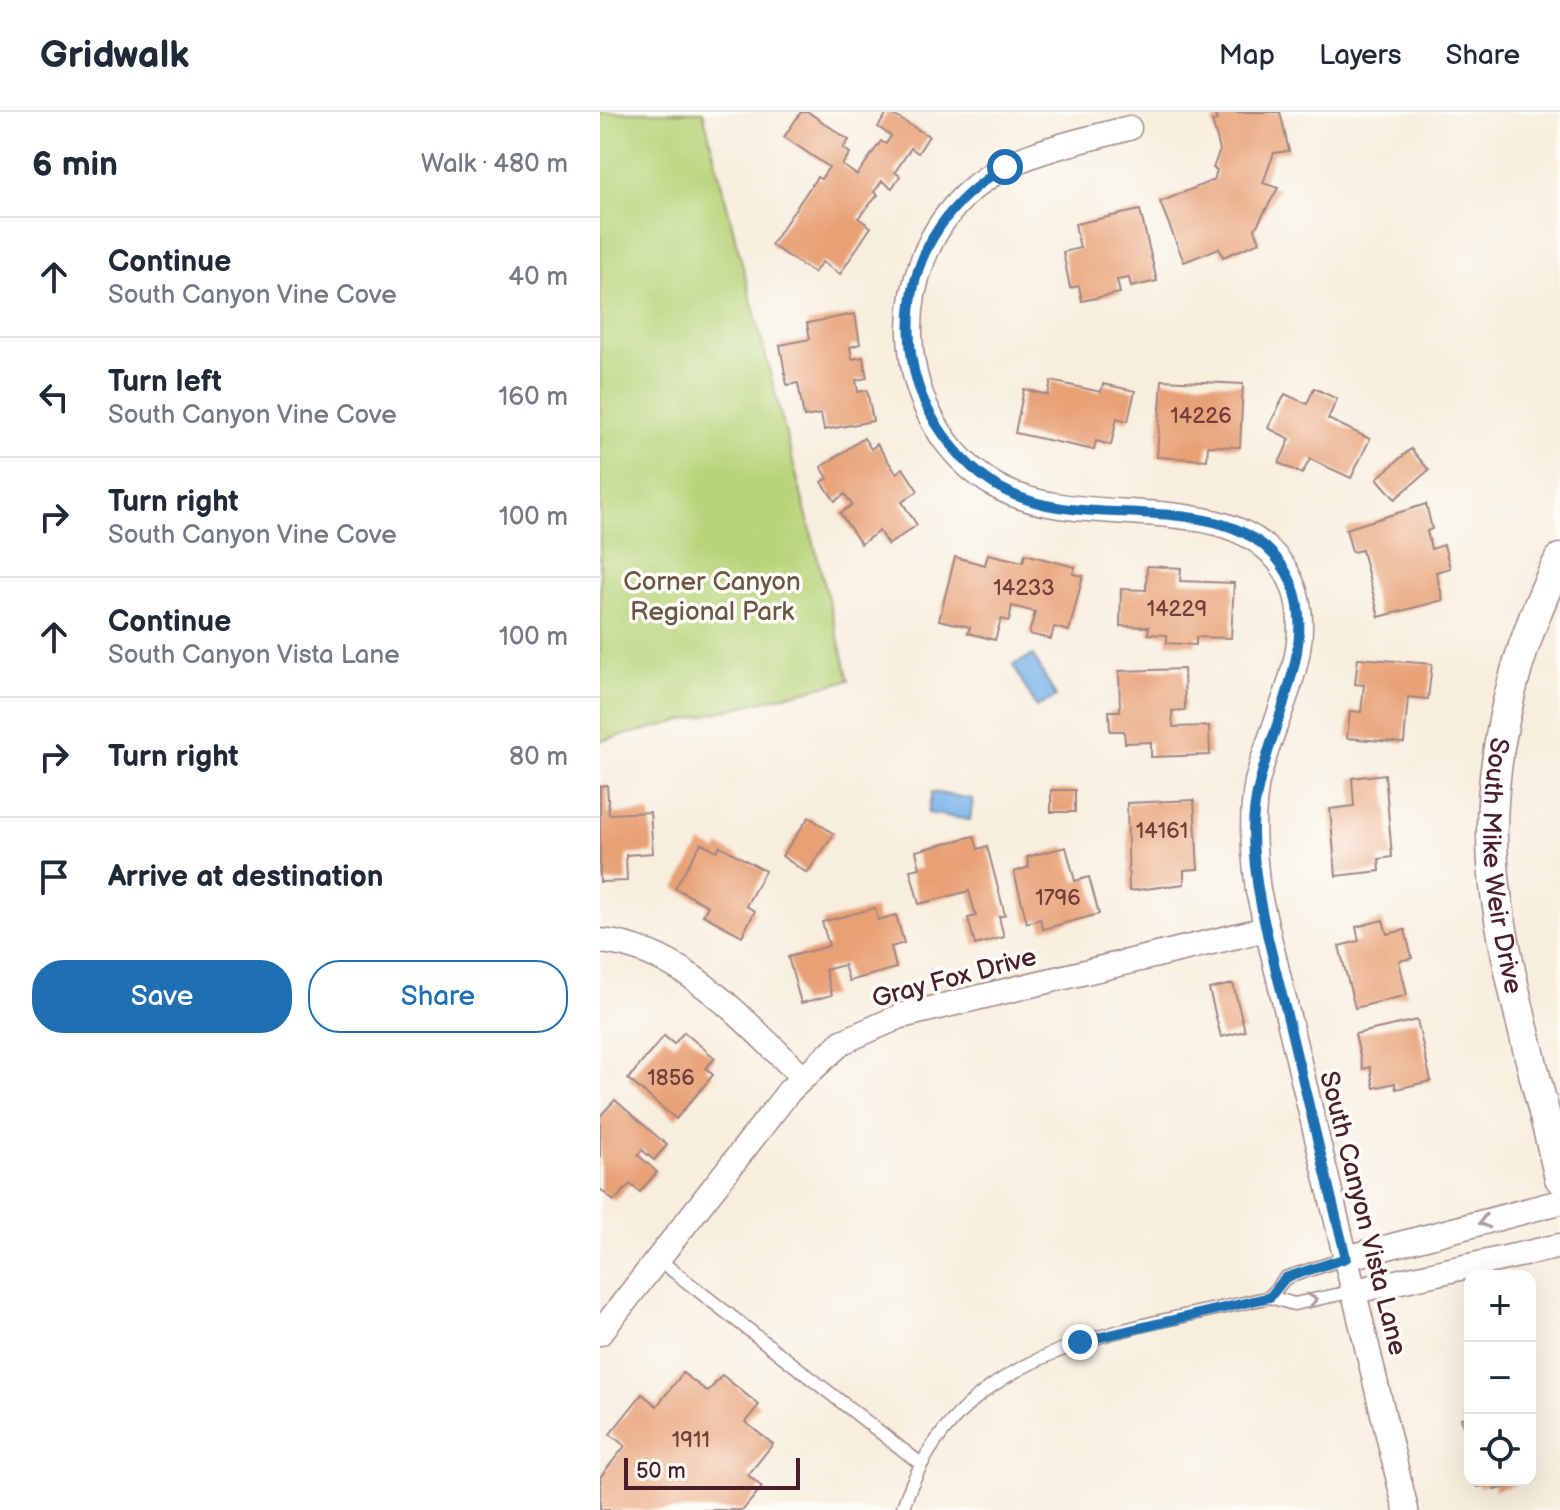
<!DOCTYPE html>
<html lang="en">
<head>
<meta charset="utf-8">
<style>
	:root { --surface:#fff; --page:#f2f2f3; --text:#1f2937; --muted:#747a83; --line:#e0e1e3; --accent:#1f6fb2 }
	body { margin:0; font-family:"Balsamiq Sans",sans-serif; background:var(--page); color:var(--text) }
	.controls { position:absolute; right:24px; bottom:24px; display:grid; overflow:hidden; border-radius:16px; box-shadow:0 8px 32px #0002 }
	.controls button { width:72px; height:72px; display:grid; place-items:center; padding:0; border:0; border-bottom:2px solid var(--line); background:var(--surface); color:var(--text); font:40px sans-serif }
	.scale { position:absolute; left:24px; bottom:20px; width:176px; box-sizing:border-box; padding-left:8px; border:4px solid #4a1f2b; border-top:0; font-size:22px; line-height:28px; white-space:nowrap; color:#4a1f2b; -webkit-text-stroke:6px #fdfcf7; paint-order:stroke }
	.stop { position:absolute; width:24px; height:24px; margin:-18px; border:6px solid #1f6fb2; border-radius:50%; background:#fff }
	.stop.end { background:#1f6fb2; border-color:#fff; box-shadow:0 2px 8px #0008 }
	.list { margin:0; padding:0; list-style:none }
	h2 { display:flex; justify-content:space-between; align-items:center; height:104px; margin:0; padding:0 32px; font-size:34px }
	h2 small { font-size:26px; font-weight:400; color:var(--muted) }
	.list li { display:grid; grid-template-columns:52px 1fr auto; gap:24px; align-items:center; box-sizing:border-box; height:120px; padding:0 32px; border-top:2px solid var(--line) }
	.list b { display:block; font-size:30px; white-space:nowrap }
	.list p { margin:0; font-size:26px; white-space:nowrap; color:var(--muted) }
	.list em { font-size:26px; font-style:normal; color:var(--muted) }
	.actions { display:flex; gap:16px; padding:24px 32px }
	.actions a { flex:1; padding:18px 0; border:2px solid var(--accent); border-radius:32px; text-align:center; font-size:28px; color:var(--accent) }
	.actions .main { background:var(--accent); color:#fff }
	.icon { flex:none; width:44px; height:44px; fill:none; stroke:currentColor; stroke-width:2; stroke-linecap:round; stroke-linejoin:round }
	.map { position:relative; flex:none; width:960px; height:1398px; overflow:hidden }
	header { display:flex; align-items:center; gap:48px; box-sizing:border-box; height:112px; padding:0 40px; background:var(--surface); border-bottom:2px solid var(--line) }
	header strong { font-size:38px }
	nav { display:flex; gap:44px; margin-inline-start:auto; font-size:28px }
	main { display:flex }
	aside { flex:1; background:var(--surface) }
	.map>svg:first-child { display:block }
	.green { fill:#b8d47a; stroke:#817a52; stroke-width:2 }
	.water { fill:#78b3e9; stroke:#61698a; stroke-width:2 }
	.building { fill:#e8a075 }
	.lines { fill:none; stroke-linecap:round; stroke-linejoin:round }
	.service-casing { stroke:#a18684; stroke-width:15 }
	.minor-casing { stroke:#a18684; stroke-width:27 }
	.tertiary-casing { stroke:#a18684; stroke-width:33 }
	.service { stroke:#fff; stroke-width:12 }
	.minor { stroke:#fff; stroke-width:24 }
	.tertiary { stroke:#fff; stroke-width:30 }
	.oneway { stroke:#ae9aa0 }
	.route { stroke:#1f6fb2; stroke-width:10 }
	.labels { text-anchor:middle; stroke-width:7; stroke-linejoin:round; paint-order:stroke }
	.number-label { font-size:22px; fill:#723f3e }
	.park-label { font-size:26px; fill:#6b5543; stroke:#fdfcf7 }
	.street-label { font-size:26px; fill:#4a1f2b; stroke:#fdfcf7 }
</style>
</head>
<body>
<header>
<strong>Gridwalk</strong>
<nav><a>Map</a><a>Layers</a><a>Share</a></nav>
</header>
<main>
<aside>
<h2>6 min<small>Walk · 480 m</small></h2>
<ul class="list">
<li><svg class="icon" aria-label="ahead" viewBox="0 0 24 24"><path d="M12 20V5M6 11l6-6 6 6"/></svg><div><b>Continue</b><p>South Canyon Vine Cove</p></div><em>40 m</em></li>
<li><svg class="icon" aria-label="left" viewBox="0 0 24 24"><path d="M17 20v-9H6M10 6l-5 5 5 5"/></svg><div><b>Turn left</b><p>South Canyon Vine Cove</p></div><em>160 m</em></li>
<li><svg class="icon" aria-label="right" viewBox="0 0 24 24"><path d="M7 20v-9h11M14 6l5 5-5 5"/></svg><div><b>Turn right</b><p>South Canyon Vine Cove</p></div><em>100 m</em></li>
<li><svg class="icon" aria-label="ahead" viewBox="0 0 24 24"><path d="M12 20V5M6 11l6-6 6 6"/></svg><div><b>Continue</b><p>South Canyon Vista Lane</p></div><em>100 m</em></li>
<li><svg class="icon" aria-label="right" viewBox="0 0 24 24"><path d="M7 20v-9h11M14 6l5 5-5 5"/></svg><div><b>Turn right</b></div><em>80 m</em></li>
<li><svg class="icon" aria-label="arrive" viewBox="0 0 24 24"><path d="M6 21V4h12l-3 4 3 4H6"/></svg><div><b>Arrive at destination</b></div></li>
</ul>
<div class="actions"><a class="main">Save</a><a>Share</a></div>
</aside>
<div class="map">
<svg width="960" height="1398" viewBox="0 0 960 1398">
	<rect width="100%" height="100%" fill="#fdfcf7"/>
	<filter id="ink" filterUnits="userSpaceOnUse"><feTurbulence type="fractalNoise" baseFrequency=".0125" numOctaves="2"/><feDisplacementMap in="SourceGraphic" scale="16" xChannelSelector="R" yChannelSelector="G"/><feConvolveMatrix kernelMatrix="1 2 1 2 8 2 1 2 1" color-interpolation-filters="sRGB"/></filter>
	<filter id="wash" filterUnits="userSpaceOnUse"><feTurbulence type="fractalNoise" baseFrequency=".006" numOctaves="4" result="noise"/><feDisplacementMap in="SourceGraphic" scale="32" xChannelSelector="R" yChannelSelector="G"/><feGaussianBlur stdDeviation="1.8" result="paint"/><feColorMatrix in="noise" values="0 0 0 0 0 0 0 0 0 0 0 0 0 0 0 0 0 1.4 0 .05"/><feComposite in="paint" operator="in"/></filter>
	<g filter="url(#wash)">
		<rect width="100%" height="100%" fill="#f8eede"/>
		<polygon class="green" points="0,0 103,0 249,568 0,629"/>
		<g class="water">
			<polygon points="433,543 456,585 436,595 413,553"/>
			<polygon points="332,680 373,687 370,708 328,701"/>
		</g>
		<g id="blocks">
			<g class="building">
				<polygon points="201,0 208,0 249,28 243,36 250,41 242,53 257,63 281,29 286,32 291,24 278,15 288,0 329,24 318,41 311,36 295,60 300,64 292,76 282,69 274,80 278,83 258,106 271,115 240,162 222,150 214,161 171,133 217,65 221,67 229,55 184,25"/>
				<polygon points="614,0 680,0 689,39 674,41 663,71 678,76 655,117 660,130 623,145 619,136 584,150 560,90 614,68 617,58 613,56 620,38 612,9 617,8"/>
				<polygon points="540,98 557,169 531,175 529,166 517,168 520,181 482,189 479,174 470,176 463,140 480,136 475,112"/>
				<polygon points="255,202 260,232 250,235 252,247 263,245 267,266 256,268 258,280 267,278 273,309 224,318 221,302 204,305 198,271 187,273 180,233 210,227 207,211"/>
				<polygon points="562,268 643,272 640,335 608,334 607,348 557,345"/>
				<polygon points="451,269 501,280 503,272 535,279 528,309 517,306 511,333 496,329 494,338 415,321 424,277 448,283"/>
				<polygon points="714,276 737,287 728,307 770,327 751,366 710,347 702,362 679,351 690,327 668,316 685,282 707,292"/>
				<polygon points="264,326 271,337 277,332 296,361 303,356 318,379 302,390 317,413 288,433 279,419 261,432 240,401 252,393 245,382 235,389 222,370 228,366 221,355"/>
				<polygon points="811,337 829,358 795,387 777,366"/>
				<polygon points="826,392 832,417 827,419 831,437 844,433 850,456 836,460 843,488 779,505 762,438 752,440 746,417"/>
				<polygon points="388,442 423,450 425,442 475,455 473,462 483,464 469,519 454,515 451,527 429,522 435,500 412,494 409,509 401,507 395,528 368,521 370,515 339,508 355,445 385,453"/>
				<polygon points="547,454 581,456 580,469 634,471 631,526 596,525 596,533 567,531 567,523 548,522 549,515 520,514 521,477 546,478"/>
				<polygon points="758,546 832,552 828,587 808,585 804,631 747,626 750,599 761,600 764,573 755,572"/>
				<polygon points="584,557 585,598 572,599 573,615 609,614 610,643 551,645 551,630 525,631 524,619 510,619 509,599 520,599 519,559"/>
				<polygon points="785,662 792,745 779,747 780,759 736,764 730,697 754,694 752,666"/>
				<polygon points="7,673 9,702 50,700 53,741 26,743 27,769 0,770 0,674"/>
				<rect x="451" y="678" width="24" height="22"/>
				<polygon points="594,688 598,757 584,758 584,772 529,779 527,691"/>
				<polygon points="209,705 234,722 207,761 182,744"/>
				<polygon points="374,724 378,737 387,734 405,803 399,805 404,825 375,833 368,806 376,804 369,779 319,792 310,758 320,756 316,739"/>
				<polygon points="101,731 117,739 120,734 165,759 146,794 155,799 142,824 103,803 108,794 75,776"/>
				<polygon points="466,735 475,769 489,765 499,802 443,817 440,807 427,811 414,760 429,755 427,745"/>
				<polygon points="275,796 278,808 296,803 304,831 291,835 296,856 249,869 244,853 225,858 232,883 201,891 188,845 229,834 222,810"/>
				<polygon points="783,808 787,822 805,818 812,846 799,849 807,883 755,896 739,834 759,829 756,815"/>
				<polygon points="633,872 645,919 621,925 609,877"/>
				<polygon points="817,908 831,969 796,977 795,971 774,976 770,955 763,957 755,922"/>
				<polygon points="84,920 115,946 106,956 113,963 76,1007 28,967 64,924 74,932"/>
				<polygon points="15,988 67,1033 54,1048 42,1038 38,1043 57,1060 40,1080 30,1072 14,1089 0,1077 0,1004"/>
				<polygon points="83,1261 108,1280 122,1263 159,1293 145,1310 173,1332 148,1363 162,1375 143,1398 0,1398 0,1365 25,1334 10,1322 42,1282 57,1294"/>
				<polygon points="870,1304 870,1337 869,1338 861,1306"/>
				<polygon points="876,1368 931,1368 931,1369 895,1378 894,1372 878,1375"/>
			</g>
		</g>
	</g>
	<g filter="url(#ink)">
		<use href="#blocks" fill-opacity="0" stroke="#a18684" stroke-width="2"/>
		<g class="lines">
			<g class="service-casing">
				<g id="service">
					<polyline points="59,1148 321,1352"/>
					<polyline points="670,1185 685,1166 746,1146"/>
					<path d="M302 1398C356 1231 523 1220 670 1185L694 1192 755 1179"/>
				</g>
			</g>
			<g class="minor-casing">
				<g id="minor">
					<path d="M529 16C475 31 415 40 372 77 282 155 290 312 396 374 480 422 630 372 684 456 727 523 672 603 657 670 650 707 654 743 658 779L806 1398"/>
					<path d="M0 829C84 836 144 910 202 964"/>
					<polyline points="746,1146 960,1090"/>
					<polyline points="755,1179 960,1134"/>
					<polyline points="0,1221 190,978 242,930 301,904 666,817"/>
				</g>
			</g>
			<g class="tertiary-casing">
				<g id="tertiary">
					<path id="s1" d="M960 447C910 547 881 670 896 782 910 877 938 972 960 1066"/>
				</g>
			</g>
			<use href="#service" class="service"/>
			<use href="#minor" class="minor"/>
			<use href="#tertiary" class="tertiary"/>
		</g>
		<defs><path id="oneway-chevron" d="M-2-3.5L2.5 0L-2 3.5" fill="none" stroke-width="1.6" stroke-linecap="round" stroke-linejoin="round" transform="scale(2)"/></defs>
		<g class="oneway">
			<use href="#oneway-chevron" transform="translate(884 1110) rotate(165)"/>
			<use href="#oneway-chevron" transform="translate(712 1188) rotate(-11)"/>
		</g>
	</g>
	<g class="lines" filter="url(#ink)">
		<path class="route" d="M405 55C351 87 314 137 310 202 307 246 317 286 343 322 366 355 398 381 438 391 519 413 653 377 692 472 722 544 652 640 653 719 653 780 672 840 686 899 706 982 726 1064 746 1146L685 1166 670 1185 480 1230"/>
	</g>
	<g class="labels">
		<g class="number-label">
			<text x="601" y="311">14226</text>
			<text x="424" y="483">14233</text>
			<text x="577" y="504">14229</text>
			<text x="562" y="726">14161</text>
			<text x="458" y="793">1796</text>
			<text x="71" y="973">1856</text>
			<text x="91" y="1335">1911</text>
		</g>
		<g class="park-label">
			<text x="112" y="478">Corner Canyon<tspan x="112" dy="30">Regional Park</tspan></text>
		</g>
		<g class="street-label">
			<text dy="9" stroke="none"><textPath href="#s1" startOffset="318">South Mike Weir Drive</textPath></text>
			<text transform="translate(354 865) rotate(-15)" y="9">Gray Fox Drive</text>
			<text transform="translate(764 1101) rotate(76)" y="9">South Canyon Vista Lane</text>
		</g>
	</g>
</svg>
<div class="controls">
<button>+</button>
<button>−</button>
<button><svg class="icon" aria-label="locate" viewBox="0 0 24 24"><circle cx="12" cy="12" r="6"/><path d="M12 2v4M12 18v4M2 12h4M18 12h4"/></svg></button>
</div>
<div class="scale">50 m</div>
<div class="stop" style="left:405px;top:55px"></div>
<div class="stop end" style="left:480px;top:1230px"></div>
</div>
</main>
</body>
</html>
